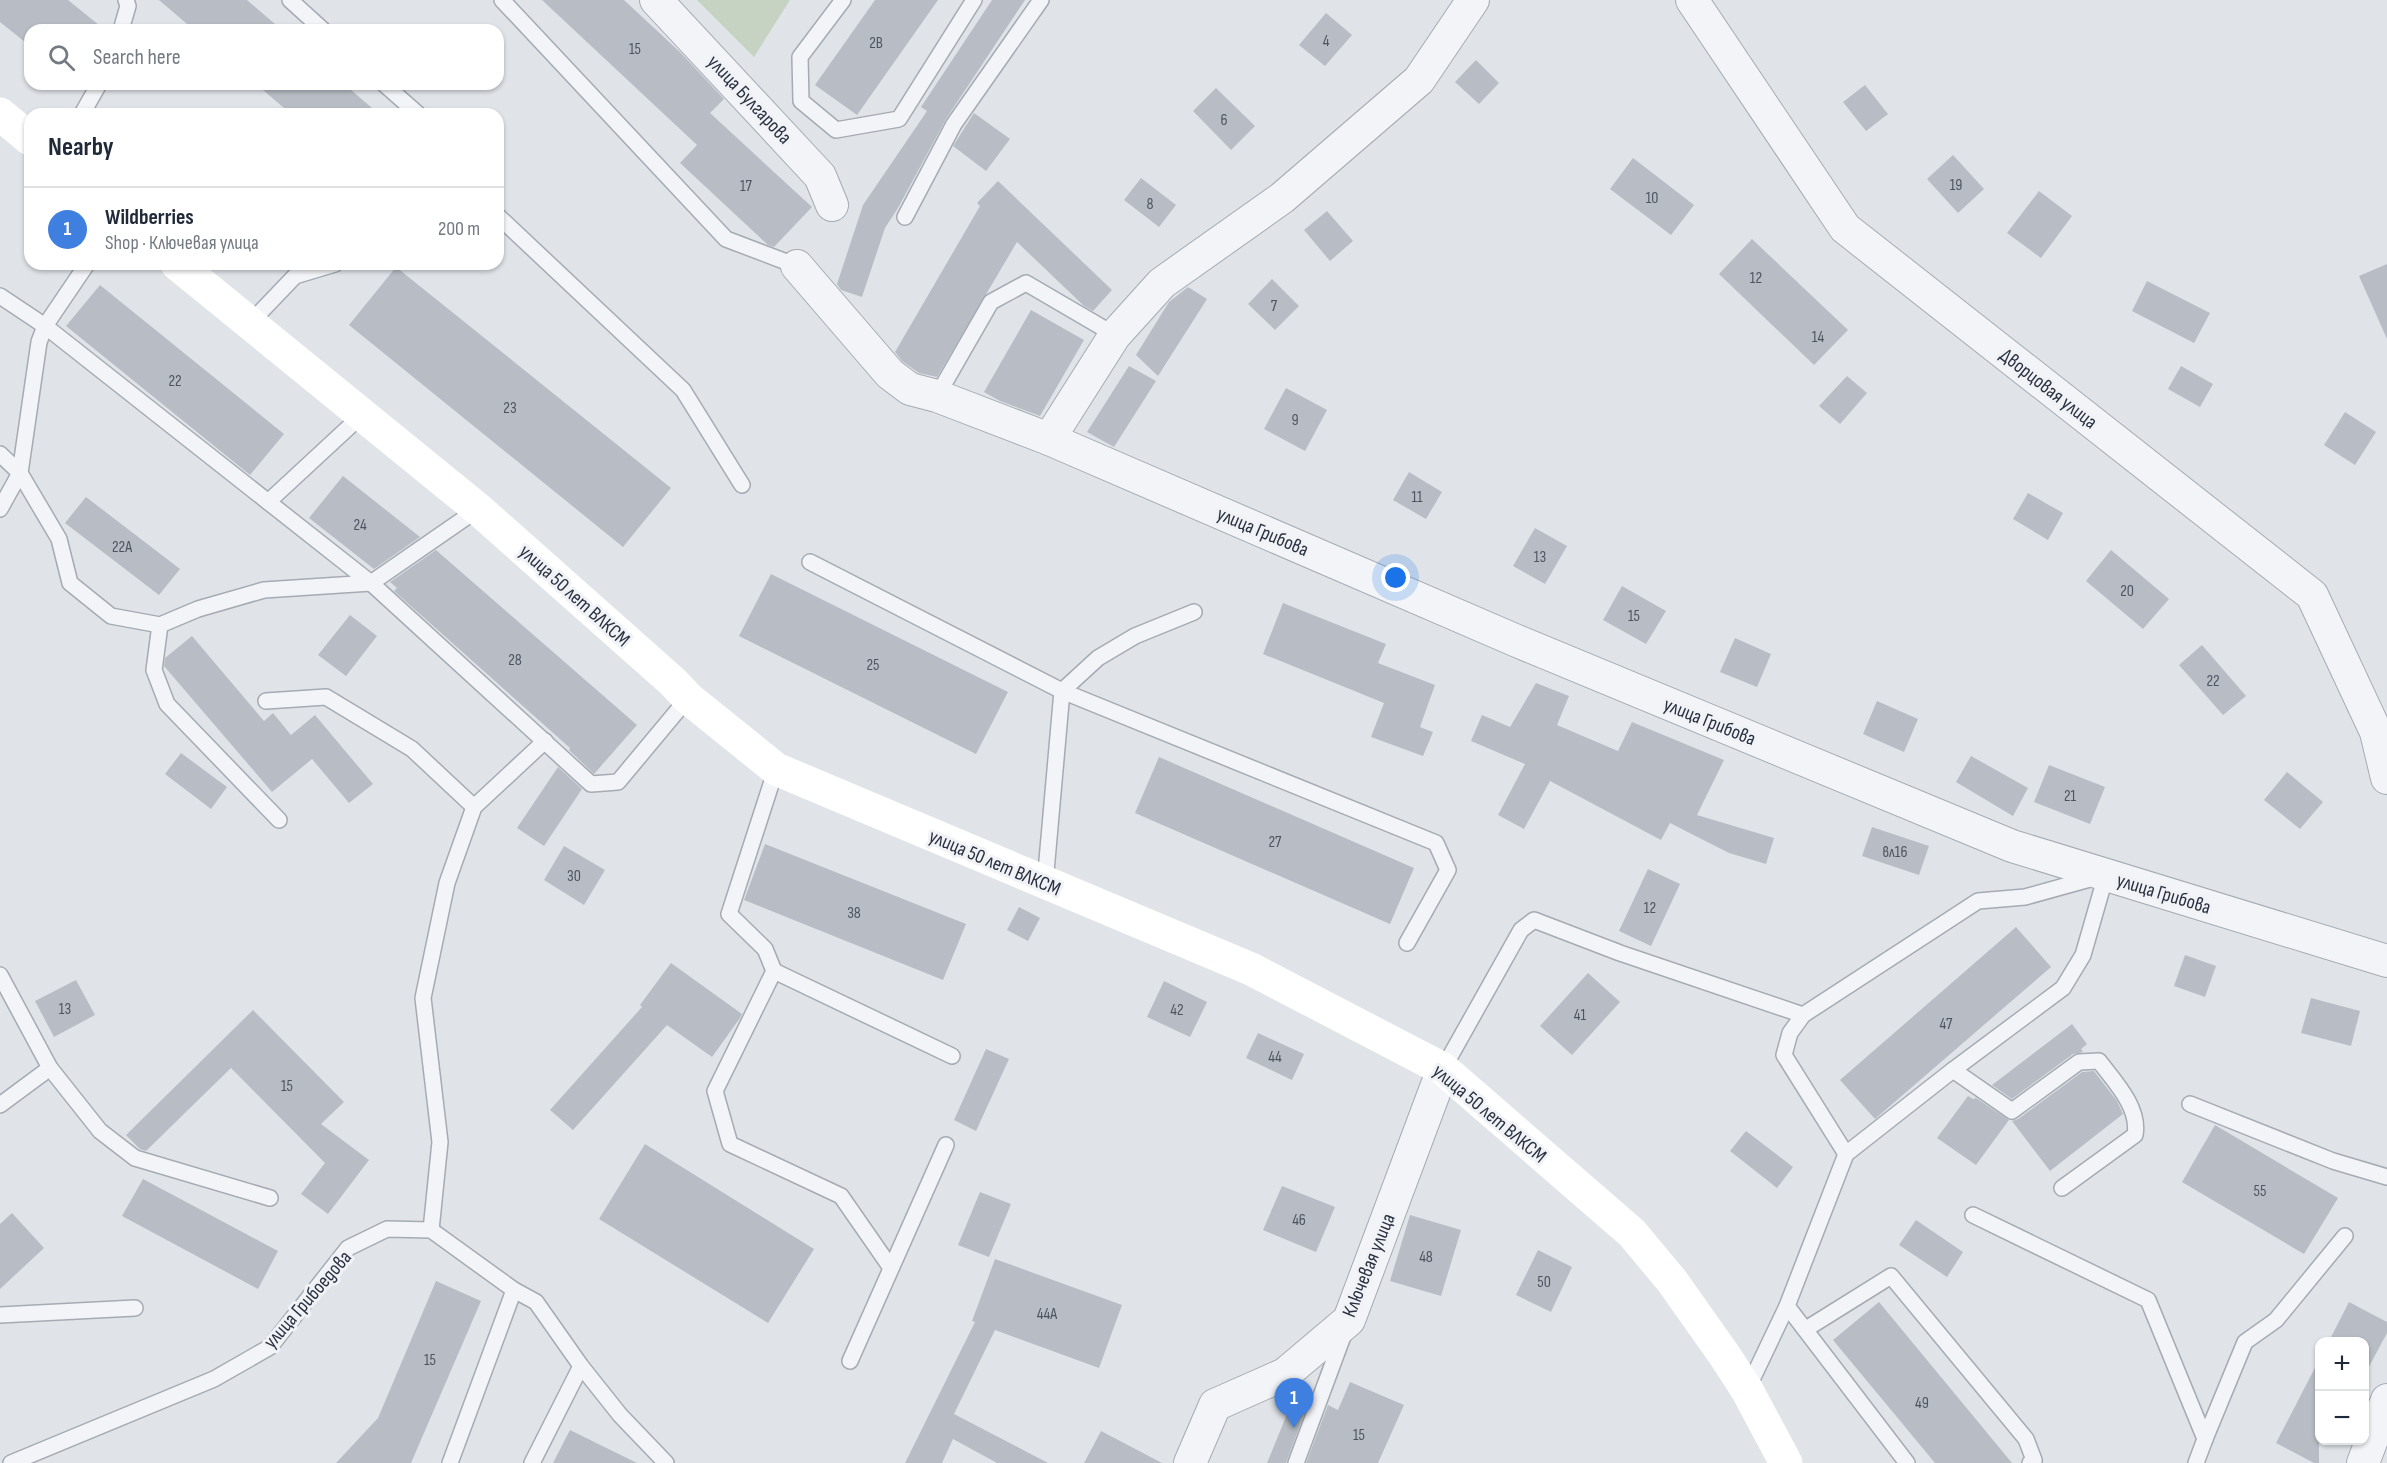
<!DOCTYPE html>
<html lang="en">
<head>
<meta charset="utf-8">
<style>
	:root { --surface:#fff; --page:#f6f6f7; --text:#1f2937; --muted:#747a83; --line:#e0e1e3; --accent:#ca495d }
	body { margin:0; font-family:"Sofia Sans Condensed",sans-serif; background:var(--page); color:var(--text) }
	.controls { position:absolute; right:18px; bottom:18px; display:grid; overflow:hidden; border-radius:12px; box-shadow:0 2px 4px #0004 }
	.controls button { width:54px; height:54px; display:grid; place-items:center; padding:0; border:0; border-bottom:2px solid var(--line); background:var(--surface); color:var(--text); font:30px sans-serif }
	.you { position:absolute; left:1396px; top:578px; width:21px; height:21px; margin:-15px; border:4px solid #fff; border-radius:50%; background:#1a73e8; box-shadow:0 0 0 9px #1a73e833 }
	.badge { display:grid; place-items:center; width:39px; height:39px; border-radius:50%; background:var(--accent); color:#fff; font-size:20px; font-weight:700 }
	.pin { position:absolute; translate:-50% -50px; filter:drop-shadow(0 2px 3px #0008) }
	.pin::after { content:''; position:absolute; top:32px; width:21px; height:18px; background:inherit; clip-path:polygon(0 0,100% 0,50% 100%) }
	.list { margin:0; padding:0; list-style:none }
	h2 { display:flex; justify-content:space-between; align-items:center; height:78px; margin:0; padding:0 24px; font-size:26px }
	h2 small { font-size:20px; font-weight:400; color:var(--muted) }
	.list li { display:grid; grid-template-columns:39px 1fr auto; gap:18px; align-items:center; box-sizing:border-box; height:84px; padding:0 24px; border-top:2px solid var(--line) }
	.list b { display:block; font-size:22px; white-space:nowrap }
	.list p { margin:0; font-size:20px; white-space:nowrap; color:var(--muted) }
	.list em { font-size:20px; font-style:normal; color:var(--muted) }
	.icon { flex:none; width:33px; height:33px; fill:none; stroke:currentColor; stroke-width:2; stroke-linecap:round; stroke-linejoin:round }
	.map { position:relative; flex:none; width:2387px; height:1463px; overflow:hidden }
	.search { position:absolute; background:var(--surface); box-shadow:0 2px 4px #0004; left:24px; top:24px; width:480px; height:66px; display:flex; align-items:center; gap:15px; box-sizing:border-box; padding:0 21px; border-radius:18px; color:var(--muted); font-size:22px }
	.panel { position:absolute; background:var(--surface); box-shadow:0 2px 4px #0004; left:24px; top:108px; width:480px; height:162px; border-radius:18px }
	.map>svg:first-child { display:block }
	.green { fill:#c6d2c2 }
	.building { fill:#b8bdc5 }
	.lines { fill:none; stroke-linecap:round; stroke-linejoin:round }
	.lane-casing { stroke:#a5abb3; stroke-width:18 }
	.street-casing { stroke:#a5abb3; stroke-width:34 }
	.lane { stroke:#f3f4f7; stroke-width:15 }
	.street { stroke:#f3f4f7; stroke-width:32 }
	.secondary { stroke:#fff; stroke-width:33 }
	.labels { text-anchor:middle; stroke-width:6; stroke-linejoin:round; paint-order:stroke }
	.number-label { font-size:16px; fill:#4d5461 }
	.street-label { font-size:20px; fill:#293140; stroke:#f0f2f6 }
</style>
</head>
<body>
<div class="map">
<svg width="2387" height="1463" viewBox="0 0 2387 1463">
	<rect width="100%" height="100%" fill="#e0e4e9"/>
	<polygon class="green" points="697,0 790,0 754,57"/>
	<g class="building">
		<polygon points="0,0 68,0 105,30 30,30 30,46 0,22"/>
		<polygon points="159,0 247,0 282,30 194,30"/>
		<polygon points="542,0 624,0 681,53 724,99 710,113 812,207 774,247 768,245 680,163 697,145"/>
		<polygon points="875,0 938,0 857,115 815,85"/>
		<polygon points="992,0 1025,0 946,119 898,208 885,228 862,297 841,290 837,284 863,205 927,111 921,107"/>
		<polygon points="1326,13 1352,35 1325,66 1299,45"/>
		<polygon points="1476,60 1499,83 1479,104 1455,82"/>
		<polygon points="256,84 344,84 379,114 291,114"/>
		<polygon points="1865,85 1888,114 1866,131 1843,102"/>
		<polygon points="1216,88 1255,126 1231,150 1193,111"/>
		<polygon points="974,113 1010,139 986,171 953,146"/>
		<polygon points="1953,155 1984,189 1958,213 1927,179"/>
		<polygon points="1633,158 1694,205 1671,235 1610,189"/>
		<polygon points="1141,178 1176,205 1159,227 1124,200"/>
		<polygon points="998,181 1112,290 1093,311 1084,306 1017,242 937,377 919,373 902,361 895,352 980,206 977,203"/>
		<polygon points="2039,191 2072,216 2041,258 2007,233"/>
		<polygon points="1327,211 1353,241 1330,261 1304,230"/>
		<polygon points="1752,239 1848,330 1814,365 1719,274"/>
		<polygon points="2387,264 2387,339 2359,276"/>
		<polygon points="396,267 671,488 623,547 349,325"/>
		<polygon points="1272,279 1299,306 1275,330 1248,304"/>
		<polygon points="2147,281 2210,313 2194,343 2132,311"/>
		<polygon points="100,285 284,434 250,475 66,326"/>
		<polygon points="1188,287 1207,299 1158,376 1136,355 1169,302"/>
		<polygon points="1031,310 1084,340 1040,416 1000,401 984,392"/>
		<polygon points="1129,366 1156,381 1114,447 1087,432"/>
		<polygon points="2181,366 2213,384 2200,407 2168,389"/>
		<polygon points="1847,376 1867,393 1840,424 1819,406"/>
		<polygon points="1286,388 1327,410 1305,451 1264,429"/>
		<polygon points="2345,412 2376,432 2355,465 2324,445"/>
		<polygon points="1409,472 1442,492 1426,519 1393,500"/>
		<polygon points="343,476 420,537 374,569 309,518"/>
		<polygon points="2028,493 2063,513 2048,540 2013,519"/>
		<polygon points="86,497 180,569 159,595 65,523"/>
		<polygon points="1535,528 1567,546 1545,584 1513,566"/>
		<polygon points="436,550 637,725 594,774 569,750 570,748 394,591 397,588 390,582"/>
		<polygon points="2111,550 2169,599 2143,629 2086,581"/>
		<polygon points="771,574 1008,692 976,754 739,636"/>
		<polygon points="1622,586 1666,611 1646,644 1603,620"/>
		<polygon points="1283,603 1386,644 1378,663 1435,685 1420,727 1433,732 1423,756 1371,737 1384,703 1263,654"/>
		<polygon points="350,615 377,636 346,676 318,655"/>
		<polygon points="192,636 264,721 273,713 291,735 315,715 373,784 349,803 312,759 272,792 164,666 165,658"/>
		<polygon points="1735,638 1771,654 1757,687 1720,672"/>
		<polygon points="2202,645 2246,696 2223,715 2179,665"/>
		<polygon points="1536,683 1569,696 1557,725 1618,751 1632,722 1724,760 1697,815 1774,838 1766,864 1729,853 1670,823 1661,840 1550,781 1524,829 1498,815 1525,764 1471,741 1482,715 1510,727"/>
		<polygon points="1877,701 1918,719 1904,752 1863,734"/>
		<polygon points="181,753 227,787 211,809 165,774"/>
		<polygon points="1971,756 2028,788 2013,816 1956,782"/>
		<polygon points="1159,757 1414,868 1390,924 1135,813"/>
		<polygon points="2049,765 2105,787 2090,824 2034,802"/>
		<polygon points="558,767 582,789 544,846 517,828"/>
		<polygon points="2287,772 2323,802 2300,829 2264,800"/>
		<polygon points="1872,827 1929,846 1919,875 1862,856"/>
		<polygon points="765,844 966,924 943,980 744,900"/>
		<polygon points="564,846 605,870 584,905 544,880"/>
		<polygon points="1648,869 1680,884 1651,946 1619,931"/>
		<polygon points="1019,907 1040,918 1028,941 1007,930"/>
		<polygon points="2016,927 2051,967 1875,1119 1840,1080"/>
		<polygon points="2185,955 2216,966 2205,997 2174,986"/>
		<polygon points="671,963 742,1014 740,1018 712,1057 667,1025 573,1130 550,1110 642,1007 640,1005"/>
		<polygon points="1588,973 1620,1002 1572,1055 1540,1026"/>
		<polygon points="76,980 95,1015 54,1037 35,1001"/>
		<polygon points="1164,981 1207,1002 1190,1037 1147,1017"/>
		<polygon points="2311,998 2360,1011 2351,1046 2301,1033"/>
		<polygon points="253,1010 344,1102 321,1124 369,1160 328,1214 301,1194 325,1163 231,1068 146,1151 140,1149 126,1135"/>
		<polygon points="2072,1024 2087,1044 2081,1049 2083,1052 2073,1054 2012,1099 1992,1085"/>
		<polygon points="1258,1033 1304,1054 1292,1080 1246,1058"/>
		<polygon points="986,1049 1009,1059 976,1131 954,1120"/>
		<polygon points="2094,1071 2117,1101 2123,1114 2050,1171 2012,1121 2018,1119 2082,1072"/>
		<polygon points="1968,1096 1973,1099 1976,1098 2009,1120 1976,1165 1937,1138"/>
		<polygon points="2215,1125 2338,1198 2304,1254 2182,1182"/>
		<polygon points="1746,1131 1793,1167 1777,1188 1730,1151"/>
		<polygon points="645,1144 814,1249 768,1323 599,1219"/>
		<polygon points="143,1179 278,1251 258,1289 122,1216"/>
		<polygon points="1282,1186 1335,1207 1316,1252 1263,1230"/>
		<polygon points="980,1192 1011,1204 989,1257 958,1245"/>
		<polygon points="12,1213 44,1248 0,1289 0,1224"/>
		<polygon points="1410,1215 1461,1230 1441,1296 1390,1281"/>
		<polygon points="1916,1220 1963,1252 1947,1277 1899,1245"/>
		<polygon points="1538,1250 1572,1267 1551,1312 1516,1295"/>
		<polygon points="995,1259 1122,1305 1099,1368 995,1330 954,1414 1048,1463 997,1463 953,1439 942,1463 905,1463 975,1322 972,1321"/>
		<polygon points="436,1281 481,1301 411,1463 336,1463 378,1418"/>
		<polygon points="1879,1302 2012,1463 1935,1463 1833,1340"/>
		<polygon points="2349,1302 2387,1322 2387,1333 2364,1376 2364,1341 2329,1341"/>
		<polygon points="2319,1360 2319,1463 2314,1463 2276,1443"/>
		<polygon points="1350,1382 1404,1405 1378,1463 1306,1463 1328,1405 1338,1410"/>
		<polygon points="1296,1392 1310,1398 1286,1463 1267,1463"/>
		<polygon points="570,1430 637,1463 553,1463"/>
		<polygon points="1101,1431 1162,1463 1084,1463"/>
	</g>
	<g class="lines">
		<g class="lane-casing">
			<g id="lane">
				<polyline points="290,0 323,30"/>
				<polyline points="502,0 726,239 797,266"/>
				<polyline points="843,0 800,57 801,101 836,130 899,119 974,0"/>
				<polyline points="121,30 128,6 126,0"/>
				<polyline points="384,84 418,114"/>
				<polyline points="82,114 99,84"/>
				<polyline points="498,216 683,390 742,485"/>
				<polyline points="905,217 954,124 1041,0"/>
				<polyline points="87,264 45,326 39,342 20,473 59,539 70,583 111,616 160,625 198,609 264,590 371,583 478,509"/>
				<polyline points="0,296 45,326 371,583 591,784 618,782 688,698"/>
				<polyline points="249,324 295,276 335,264"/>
				<polyline points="937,396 991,302 1026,283 1115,335"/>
				<polyline points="0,454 20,473 0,509"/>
				<polyline points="268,502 362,415"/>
				<polyline points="810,562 1062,691 1436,843 1448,870 1407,943"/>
				<polyline points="160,625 154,670 167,704 279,820"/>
				<polyline points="266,701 326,697 412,749 474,807"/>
				<polyline points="776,769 729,914 765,949 774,971 715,1091 730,1144 841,1196 891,1268"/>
				<polyline points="1045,883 1062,691 1098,658 1135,636 1194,612"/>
				<polyline points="774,971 952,1056"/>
				<polyline points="0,975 50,1068 0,1105"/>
				<polyline points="50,1068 100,1131 135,1158 270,1198"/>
				<polyline points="1443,1069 1521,930 1534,920 1620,953 1803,1015"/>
				<path d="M1953 1070 2012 1111 2079 1062 2099 1061C2115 1082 2140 1108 2135 1135L2062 1188"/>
				<polyline points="2190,1104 2333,1161 2387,1177"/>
				<polyline points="1846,1154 1784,1055 1790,1033 1803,1015 1978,901 2025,897 2097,877"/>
				<polyline points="1973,1215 2148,1300 2205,1439 2196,1463"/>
				<polyline points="431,1230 440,1142 423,998 447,883 474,807 545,741"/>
				<polyline points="1787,1306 1907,1463"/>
				<polyline points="0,1315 135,1308"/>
				<polyline points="1806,1329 1891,1276 2026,1439 2034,1460 2030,1463"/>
				<polyline points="850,1361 946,1145"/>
				<polyline points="1747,1390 1787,1306 1846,1154 1953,1070 2063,988 2083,955 2106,875"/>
				<polyline points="2205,1439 2245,1342 2276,1320 2345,1236"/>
				<polyline points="11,1463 214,1379 270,1347 348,1248 387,1229 431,1230 514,1290 536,1302 581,1366 620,1415 666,1463"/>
				<polyline points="450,1463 514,1290"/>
				<polyline points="532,1463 581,1366"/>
				<polyline points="1296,1463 1345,1331"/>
			</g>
		</g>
		<g class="street-casing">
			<g id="street">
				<polyline points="656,0 820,176 832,205"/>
				<polyline points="1692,0 1845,228 2312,595 2376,732 2387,778"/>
				<polyline points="797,266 890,374 910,389 937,396 1049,439 1115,335 1162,283 1282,198 1419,80 1473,0"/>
				<polyline points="1049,439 1517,641 2012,846 2387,961"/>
				<polyline points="1190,1463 1215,1405 1285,1374 1349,1320 1443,1069"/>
				<polyline points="2363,1463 2387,1400"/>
			</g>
		</g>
		<use href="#lane" class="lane"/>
		<use href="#street" class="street"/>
		<g class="secondary">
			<polyline points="0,114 30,139"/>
			<polyline points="177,264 478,509 673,682 688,698 776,769 1251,969 1443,1069 1632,1233 1672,1281 1725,1356 1747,1390 1786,1463"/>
		</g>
	</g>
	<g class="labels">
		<g class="number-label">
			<text x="1326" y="46">4</text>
			<text x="876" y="48">2В</text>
			<text x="635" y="54">15</text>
			<text x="1224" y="125">6</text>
			<text x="1956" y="190">19</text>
			<text x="746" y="191">17</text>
			<text x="1652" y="203">10</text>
			<text x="1150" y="209">8</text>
			<text x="1756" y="283">12</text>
			<text x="1274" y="311">7</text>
			<text x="1818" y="342">14</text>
			<text x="175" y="386">22</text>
			<text x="510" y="413">23</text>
			<text x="1295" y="425">9</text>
			<text x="1417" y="502">11</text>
			<text x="360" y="530">24</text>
			<text x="122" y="552">22А</text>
			<text x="1540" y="562">13</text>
			<text x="2127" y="596">20</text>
			<text x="1634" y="621">15</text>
			<text x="515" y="665">28</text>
			<text x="873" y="670">25</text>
			<text x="2213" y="686">22</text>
			<text x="2070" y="801">21</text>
			<text x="1275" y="847">27</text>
			<text x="1895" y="857">вл16</text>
			<text x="574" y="881">30</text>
			<text x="1650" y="913">12</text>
			<text x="854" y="918">38</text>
			<text x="65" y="1014">13</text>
			<text x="1177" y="1015">42</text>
			<text x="1580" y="1020">41</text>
			<text x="1946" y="1029">47</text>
			<text x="1275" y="1062">44</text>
			<text x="287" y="1091">15</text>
			<text x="2260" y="1196">55</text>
			<text x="1299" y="1225">46</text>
			<text x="1426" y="1262">48</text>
			<text x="1544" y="1287">50</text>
			<text x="1047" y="1319">44А</text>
			<text x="430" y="1365">15</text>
			<text x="1922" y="1408">49</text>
			<text x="1359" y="1440">15</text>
		</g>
		<g class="street-label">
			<text transform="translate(750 99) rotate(47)" y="7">улица Булгарова</text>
			<text transform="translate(2049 388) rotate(38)" y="7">Дворцовая улица</text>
			<text transform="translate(1263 531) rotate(23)" y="7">улица Грибова</text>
			<text transform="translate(575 595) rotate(42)" y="7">улица 50 лет ВЛКСМ</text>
			<text transform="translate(1710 721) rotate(22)" y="7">улица Грибова</text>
			<text transform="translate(995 862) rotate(23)" y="7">улица 50 лет ВЛКСМ</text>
			<text transform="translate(2164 893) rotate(17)" y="7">улица Грибова</text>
			<text transform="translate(1490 1113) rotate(40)" y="7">улица 50 лет ВЛКСМ</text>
			<text transform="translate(1368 1265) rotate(-68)" y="7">Ключевая улица</text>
			<text transform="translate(307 1299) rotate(-49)" y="7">улица Грибоедова</text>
		</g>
	</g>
</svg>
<div class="controls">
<button>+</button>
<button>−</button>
</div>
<div class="you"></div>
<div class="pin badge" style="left:1294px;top:1428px;background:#3f7fe0">1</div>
<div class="search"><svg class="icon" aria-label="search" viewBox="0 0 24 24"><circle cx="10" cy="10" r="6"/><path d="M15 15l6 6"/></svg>Search here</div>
<section class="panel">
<h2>Nearby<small></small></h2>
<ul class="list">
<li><span class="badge" style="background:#3f7fe0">1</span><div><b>Wildberries</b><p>Shop · Ключевая улица</p></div><em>200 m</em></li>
</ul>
</section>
</div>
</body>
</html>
